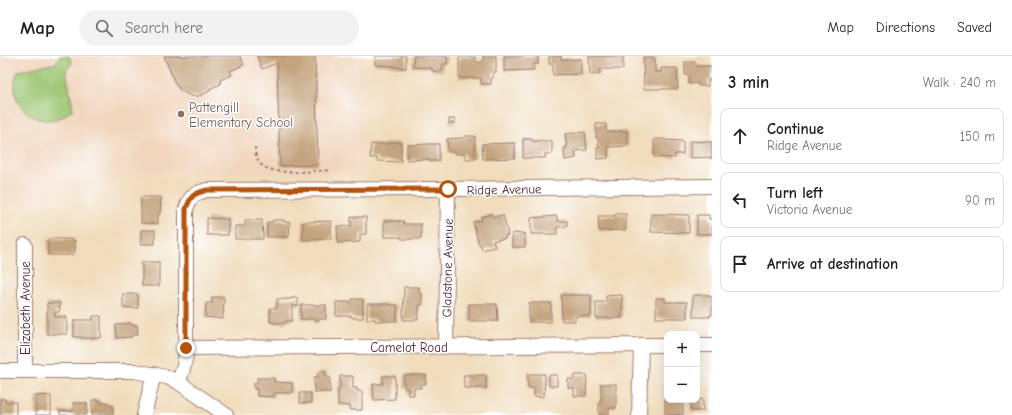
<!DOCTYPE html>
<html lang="en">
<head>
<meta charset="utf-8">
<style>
	:root { --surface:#fff; --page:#f2f2f2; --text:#202124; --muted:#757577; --line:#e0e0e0 }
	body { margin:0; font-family:"Comic Neue",sans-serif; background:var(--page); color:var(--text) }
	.controls { position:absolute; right:12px; bottom:12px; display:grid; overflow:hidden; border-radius:8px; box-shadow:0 4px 16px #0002 }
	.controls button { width:36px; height:36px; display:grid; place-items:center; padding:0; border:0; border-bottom:1px solid var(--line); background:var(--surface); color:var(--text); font:20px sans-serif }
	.stop { position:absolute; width:12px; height:12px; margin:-9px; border:3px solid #b45309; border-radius:50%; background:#fff }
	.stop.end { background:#b45309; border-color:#fff; box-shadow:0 1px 4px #0008 }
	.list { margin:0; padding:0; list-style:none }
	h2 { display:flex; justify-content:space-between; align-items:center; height:52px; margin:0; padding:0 16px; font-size:17px }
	h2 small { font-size:13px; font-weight:400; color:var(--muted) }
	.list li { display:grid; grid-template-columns:26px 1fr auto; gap:12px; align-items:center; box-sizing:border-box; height:56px; margin:0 8px 8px; padding:0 8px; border:1px solid var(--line); border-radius:8px }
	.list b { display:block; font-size:15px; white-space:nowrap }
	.list p { margin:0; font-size:13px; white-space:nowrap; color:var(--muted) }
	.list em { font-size:13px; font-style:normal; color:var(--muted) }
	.icon { flex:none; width:22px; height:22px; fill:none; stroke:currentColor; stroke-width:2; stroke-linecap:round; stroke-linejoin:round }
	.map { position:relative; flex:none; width:712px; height:359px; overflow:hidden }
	header { display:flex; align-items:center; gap:24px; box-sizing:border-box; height:56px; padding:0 20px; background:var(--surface); border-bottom:1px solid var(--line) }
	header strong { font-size:19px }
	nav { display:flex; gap:22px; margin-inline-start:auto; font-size:14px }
	.search { width:280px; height:36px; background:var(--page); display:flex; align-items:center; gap:10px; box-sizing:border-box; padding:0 14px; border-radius:22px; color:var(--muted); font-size:15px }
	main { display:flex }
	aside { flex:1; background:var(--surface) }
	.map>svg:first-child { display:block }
	.built { fill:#f1d5bd }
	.green { fill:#9dc672; stroke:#74724e }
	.building { fill:#c4a47f }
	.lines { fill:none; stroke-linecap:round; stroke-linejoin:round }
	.street-casing { stroke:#9d7d72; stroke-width:16 }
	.path { stroke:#9d7d72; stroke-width:2; stroke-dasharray:3 3; stroke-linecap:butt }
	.street { stroke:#fff; stroke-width:14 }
	.route { stroke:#b45309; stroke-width:5 }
	.education-dot { fill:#8d6e63; stroke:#fff; stroke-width:1.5 }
	.labels { text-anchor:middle; stroke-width:3; stroke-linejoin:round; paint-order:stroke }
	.education-label { font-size:13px; fill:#785e54; stroke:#fff; text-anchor:start }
	.street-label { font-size:13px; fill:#4a1f2b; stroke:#fff }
</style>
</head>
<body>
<header>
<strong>Map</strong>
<div class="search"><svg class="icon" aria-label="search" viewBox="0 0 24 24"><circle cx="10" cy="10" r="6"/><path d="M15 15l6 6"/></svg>Search here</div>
<nav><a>Map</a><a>Directions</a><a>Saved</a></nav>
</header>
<main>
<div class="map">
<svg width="712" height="359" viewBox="0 0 712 359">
	<rect width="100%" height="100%" fill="#fff"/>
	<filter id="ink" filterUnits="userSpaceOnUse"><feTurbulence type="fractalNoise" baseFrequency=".025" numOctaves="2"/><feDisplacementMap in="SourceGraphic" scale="8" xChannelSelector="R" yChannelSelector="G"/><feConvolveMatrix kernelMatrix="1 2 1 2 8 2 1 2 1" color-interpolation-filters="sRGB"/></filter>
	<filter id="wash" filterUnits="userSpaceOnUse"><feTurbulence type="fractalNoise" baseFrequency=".012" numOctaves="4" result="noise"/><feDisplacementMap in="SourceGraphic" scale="16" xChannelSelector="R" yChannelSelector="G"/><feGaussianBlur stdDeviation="0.9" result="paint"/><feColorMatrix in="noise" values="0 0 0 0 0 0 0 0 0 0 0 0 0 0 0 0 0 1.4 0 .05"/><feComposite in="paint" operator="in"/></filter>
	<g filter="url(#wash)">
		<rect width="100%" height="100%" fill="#f0dbba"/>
		<polygon class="built" points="0,0 363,0 361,118 155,116 0,153"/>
		<path class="green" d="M59 0H69L72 7 66 15 73 53C68 56 65 60 60 62 30 72 5 43 18 15L56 7Z"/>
		<g id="blocks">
			<g class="building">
				<polygon points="164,0 240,0 244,9 230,15 232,19 220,24 221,28 209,33 210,35 199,40 191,40 181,35 175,27"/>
				<polygon points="257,0 315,0 318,109 280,110 277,7 262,13"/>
				<polygon points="375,0 406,0 406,12 395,11 395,10 375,9"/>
				<polygon points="414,0 447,0 447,8 443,8 442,15 432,15 432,12 413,11"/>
				<polygon points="483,0 496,0 496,16 493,16 493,22 491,22 491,28 481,28 481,22 459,22 459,1 475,1 476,6 483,6"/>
				<polygon points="504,0 538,0 538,8 534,8 534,14 504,15"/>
				<polygon points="549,0 561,0 561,4 581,3 581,18 553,19 553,8 549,8"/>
				<polygon points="589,0 623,0 623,13 600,13 600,18 590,18"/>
				<polygon points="643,2 655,2 655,16 661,16 661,12 677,12 678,33 644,33"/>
				<polygon points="685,6 696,6 696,10 712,10 712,24 708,24 708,30 699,30 699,27 689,28 689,19 685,19"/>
				<rect x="449" y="63" width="6" height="4"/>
				<polygon points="596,68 606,68 606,76 627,75 628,90 608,91 608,102 597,103 597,92 599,92 598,83 596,82"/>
				<polygon points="585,76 587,94 575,95 576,102 565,104 564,92 567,92 565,78"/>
				<polygon points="465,80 475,80 475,103 465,103 465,98 455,98 455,96 448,96 447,83 464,82"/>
				<polygon points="523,83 532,83 532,85 552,85 552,98 545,98 545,102 523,102"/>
				<polygon points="654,83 664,83 664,84 683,85 683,98 675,98 675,102 654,101"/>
				<polygon points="690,85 712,86 712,102 709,102 709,101 690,102"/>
				<polygon points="390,86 401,87 401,106 377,105 377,102 370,102 371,88 390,88"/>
				<polygon points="515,87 515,102 483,103 482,88"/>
				<polygon points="429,88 439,88 439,105 429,105 429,103 407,104 407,89"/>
				<polygon points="141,141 161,141 160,158 158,158 158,168 141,167"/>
				<polygon points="492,158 493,161 503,159 508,179 505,180 506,182 493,185 495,191 482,194 481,189 479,189 473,166 482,164 481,161"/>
				<polygon points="615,158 626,158 626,174 599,175 598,160 615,160"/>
				<polygon points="651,158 689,159 689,177 651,176"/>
				<polygon points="697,159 709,159 709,163 712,163 712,178 697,178"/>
				<polygon points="557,160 557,165 567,165 567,171 557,171 557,178 531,178 531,162"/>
				<polygon points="351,161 366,161 366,178 360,178 360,186 338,187 337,170 351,170"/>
				<polygon points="207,162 228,163 228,179 207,179"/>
				<polygon points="245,164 262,164 263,183 235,183 235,170 245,170"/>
				<polygon points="273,164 284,164 284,166 290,166 289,181 267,181 267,166 272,166"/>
				<polygon points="331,165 331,183 303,184 303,166"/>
				<polygon points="384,165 404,165 403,168 421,168 421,183 401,183 401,181 384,181"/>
				<rect x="141" y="174" width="14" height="14"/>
				<polygon points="512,177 525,178 525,191 512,191"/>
				<polygon points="48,183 73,183 73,185 75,184 75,196 73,196 73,199 48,199"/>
				<rect x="142" y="206" width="17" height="24"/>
				<polygon points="404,231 419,231 419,237 422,237 422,249 419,249 418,264 403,264"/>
				<rect x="123" y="238" width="15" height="14"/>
				<polygon points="561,239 591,239 591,260 575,260 575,265 562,265"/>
				<polygon points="622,239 622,262 596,262 596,246 606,246 606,240"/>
				<polygon points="693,239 709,239 709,241 712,241 712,259 710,259 710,261 693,261"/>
				<polygon points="212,241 224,241 223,263 205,261 206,247 212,247"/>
				<polygon points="291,242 298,242 298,250 292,250 292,265 286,265 286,267 273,267 273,266 270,266 270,252 277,252 277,243 291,243"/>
				<polygon points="656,242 665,242 665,246 687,246 687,262 656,262"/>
				<polygon points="352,243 363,243 363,262 352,262 352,260 336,260 336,246 352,246"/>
				<polygon points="47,247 60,247 59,256 55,256 55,261 67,261 67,278 47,278"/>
				<rect x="529" y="247" width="22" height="19"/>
				<polygon points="367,248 388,248 388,249 397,249 397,265 375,265 375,263 367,263"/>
				<polygon points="469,248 497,248 498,265 469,265"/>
				<polygon points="301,249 326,249 326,263 319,263 319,265 314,265 314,263 301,263"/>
				<polygon points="93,260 101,260 101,282 81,282 81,281 74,281 74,264 93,264"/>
				<polygon points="131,267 131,269 137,269 138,279 132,279 132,281 117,282 116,269"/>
				<polygon points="318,316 326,316 326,321 330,321 330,336 314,336 314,321 318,321"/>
				<polygon points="665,317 667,317 667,344 683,344 683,359 665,359"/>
				<polygon points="528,318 545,318 544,341 534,340 534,332 528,332"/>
				<polygon points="404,319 426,319 426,328 421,328 421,332 414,332 414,339 408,339 408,332 404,332"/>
				<rect x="464" y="319" width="22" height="13"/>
				<rect x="549" y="319" width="8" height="11"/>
				<polygon points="574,319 587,319 586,340 574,340 574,332 568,332 568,323 574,323"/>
				<polygon points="340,320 353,320 353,332 357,332 357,335 362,335 362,354 350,354 350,350 338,349 338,332 340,332"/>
				<polygon points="383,320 395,320 395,343 374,344 373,328 383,328"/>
				<polygon points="257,322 274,322 274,326 292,327 292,337 274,337 274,341 257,340 257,333 254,333 254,327 257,327"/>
				<polygon points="601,328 616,328 616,352 609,352 609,359 599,359 599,345 601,345"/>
				<rect x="300" y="337" width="11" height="10"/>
				<polygon points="41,339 51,340 51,359 36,359 36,340 41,340"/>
				<polygon points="0,343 5,343 5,346 16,346 16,359 0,359"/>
				<polygon points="703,343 703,355 691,355 691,344"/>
				<polygon points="92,344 100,344 100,347 108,347 108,349 113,349 113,359 92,359"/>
				<polygon points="73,347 87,347 87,359 60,359 60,355 73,355"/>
			</g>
		</g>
	</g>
	<g filter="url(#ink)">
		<use href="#blocks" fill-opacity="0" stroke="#9d7d72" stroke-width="1"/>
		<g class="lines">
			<g class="street-casing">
				<g id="street">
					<polyline points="697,289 712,289"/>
					<polyline points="446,290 448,133"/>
					<path d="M186 292V153C191 139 193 138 207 134L448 133 712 130"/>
					<polyline points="0,315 134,315 167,321 178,326 226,359"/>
					<polyline points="25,315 25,189"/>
					<path d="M178 326C184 314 186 305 186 292L667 289"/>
					<polyline points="144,359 154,318"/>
					<polyline points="639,359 641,289"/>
				</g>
			</g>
			<path class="path" d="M255 91C255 95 256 102 259 106 268 121 314 115 330 114"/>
			<use href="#street" class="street"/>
		</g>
	</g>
	<g class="lines" filter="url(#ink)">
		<path class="route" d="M186 292V153C191 139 193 138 207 134L448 133"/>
	</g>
	<circle class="education-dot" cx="181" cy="58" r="4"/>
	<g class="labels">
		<g class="education-label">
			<text x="189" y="56">Pattengill<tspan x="189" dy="15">Elementary School</tspan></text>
		</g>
		<g class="street-label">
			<text transform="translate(504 133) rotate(-1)" y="5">Ridge Avenue</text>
			<text transform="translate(447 212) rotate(-89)" y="5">Gladstone Avenue</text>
			<text transform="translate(25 252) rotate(-90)" y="5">Elizabeth Avenue</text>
			<text x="409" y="296">Camelot Road</text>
		</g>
	</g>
</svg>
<div class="controls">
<button>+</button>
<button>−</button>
</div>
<div class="stop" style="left:448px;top:133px"></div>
<div class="stop end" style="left:186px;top:292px"></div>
</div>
<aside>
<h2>3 min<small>Walk · 240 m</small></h2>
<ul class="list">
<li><svg class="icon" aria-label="ahead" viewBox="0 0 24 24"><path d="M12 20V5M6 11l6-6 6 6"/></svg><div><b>Continue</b><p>Ridge Avenue</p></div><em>150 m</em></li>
<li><svg class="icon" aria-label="left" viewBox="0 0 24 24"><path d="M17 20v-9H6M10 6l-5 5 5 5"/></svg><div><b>Turn left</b><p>Victoria Avenue</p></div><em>90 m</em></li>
<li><svg class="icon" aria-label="arrive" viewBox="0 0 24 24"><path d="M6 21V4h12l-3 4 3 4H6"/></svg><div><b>Arrive at destination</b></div></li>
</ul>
</aside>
</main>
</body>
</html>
